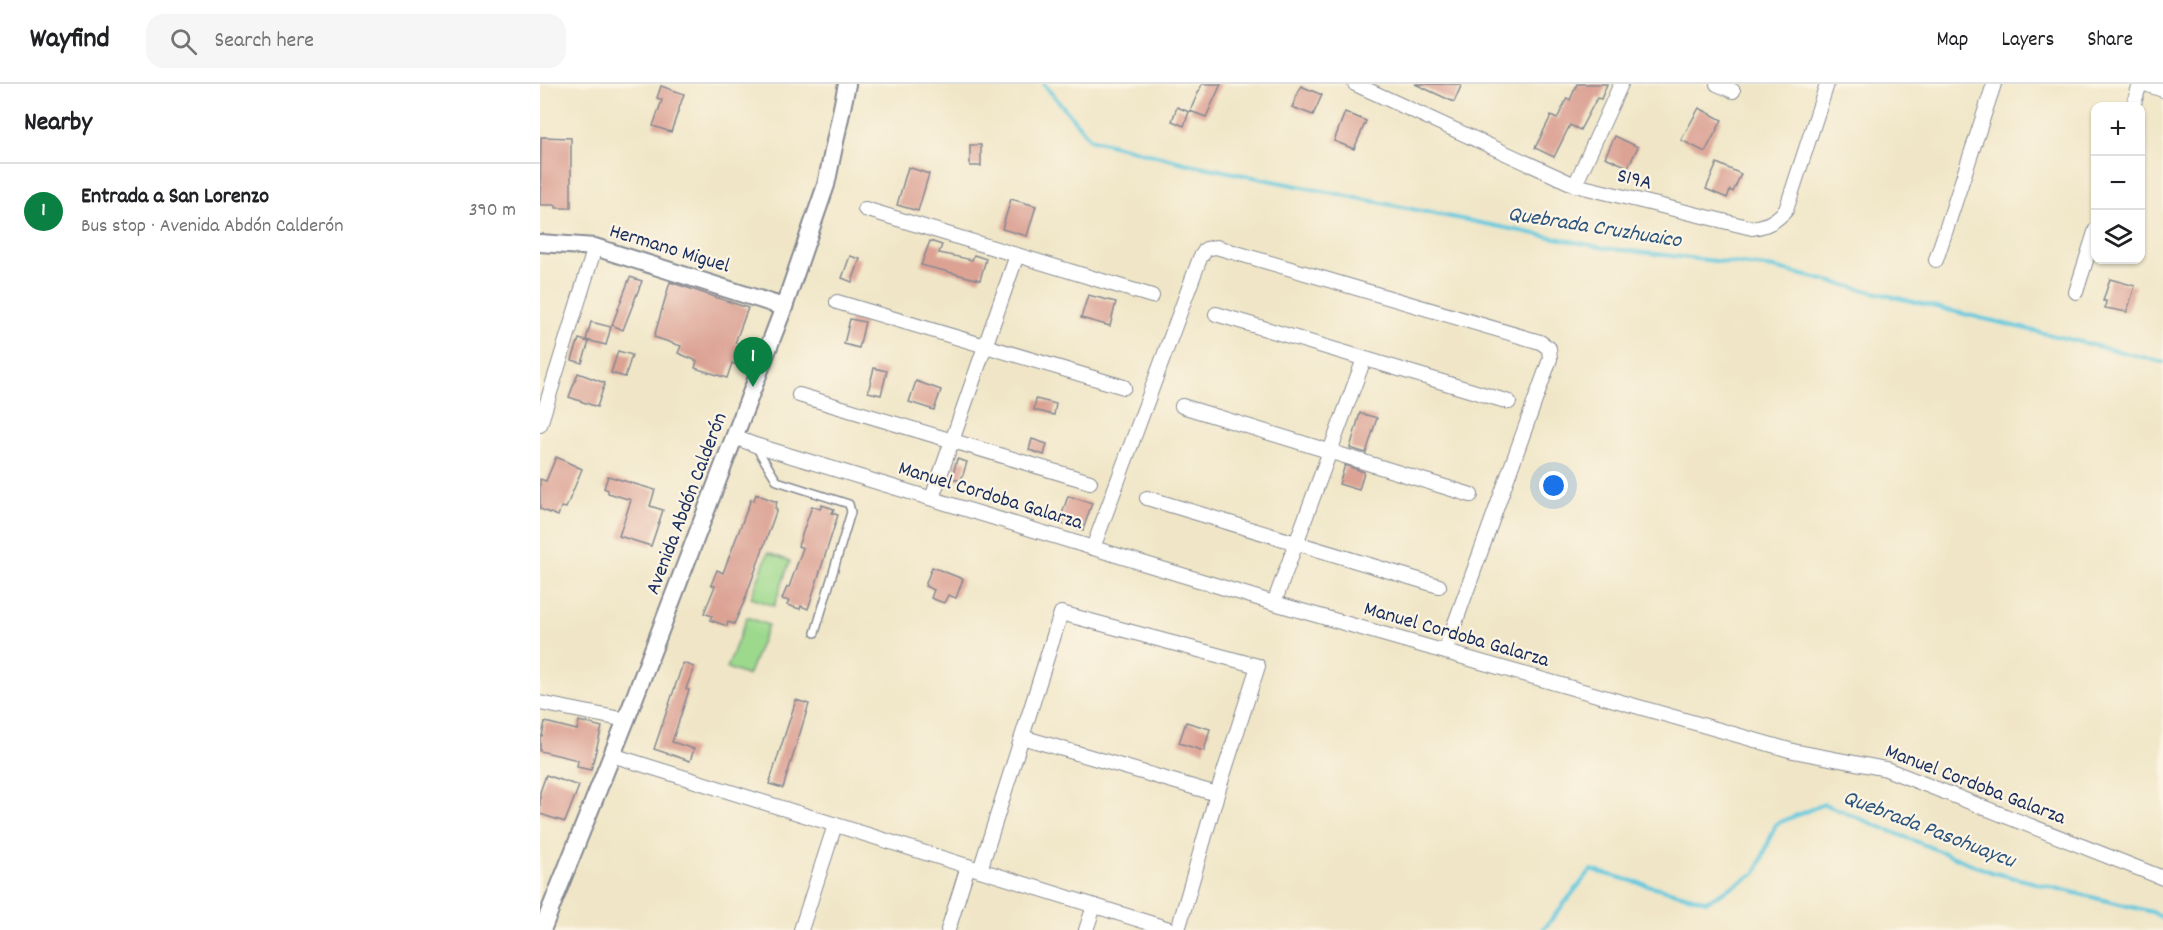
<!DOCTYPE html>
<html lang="en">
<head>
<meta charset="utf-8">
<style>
	:root { --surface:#fff; --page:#f6f6f6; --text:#202124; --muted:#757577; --line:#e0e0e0; --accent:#0b8043 }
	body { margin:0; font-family:Dekko,sans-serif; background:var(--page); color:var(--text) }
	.controls { position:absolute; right:18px; top:18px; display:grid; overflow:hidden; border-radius:12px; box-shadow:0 2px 4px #0004 }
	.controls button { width:54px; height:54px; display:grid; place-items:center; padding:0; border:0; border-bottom:2px solid var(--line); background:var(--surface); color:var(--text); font:30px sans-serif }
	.you { position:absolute; left:1014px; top:402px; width:21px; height:21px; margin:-15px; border:4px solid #fff; border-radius:50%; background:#1a73e8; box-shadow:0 0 0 9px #1a73e833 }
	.badge { display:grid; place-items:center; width:39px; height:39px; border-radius:50%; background:var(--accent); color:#fff; font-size:20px; font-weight:700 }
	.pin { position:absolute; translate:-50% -50px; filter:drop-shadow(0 2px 3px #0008) }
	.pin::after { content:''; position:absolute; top:32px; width:21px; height:18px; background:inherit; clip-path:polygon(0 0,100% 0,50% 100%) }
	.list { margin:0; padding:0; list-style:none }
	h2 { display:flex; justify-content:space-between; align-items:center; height:78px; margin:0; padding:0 24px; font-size:26px }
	h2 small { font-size:20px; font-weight:400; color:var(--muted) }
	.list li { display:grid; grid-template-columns:39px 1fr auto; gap:18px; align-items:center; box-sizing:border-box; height:96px; padding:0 24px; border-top:2px solid var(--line) }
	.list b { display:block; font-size:22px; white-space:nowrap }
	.list p { margin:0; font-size:20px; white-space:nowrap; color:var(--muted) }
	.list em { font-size:20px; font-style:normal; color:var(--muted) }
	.icon { flex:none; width:33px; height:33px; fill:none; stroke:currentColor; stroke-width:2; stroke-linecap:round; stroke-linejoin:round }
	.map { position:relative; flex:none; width:1623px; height:846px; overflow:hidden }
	header { display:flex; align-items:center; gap:36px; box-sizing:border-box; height:84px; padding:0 30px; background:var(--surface); border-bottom:2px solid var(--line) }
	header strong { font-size:28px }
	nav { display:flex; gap:33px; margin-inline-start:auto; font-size:21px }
	.search { width:420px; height:54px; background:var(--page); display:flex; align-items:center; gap:15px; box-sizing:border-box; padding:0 21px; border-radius:18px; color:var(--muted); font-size:22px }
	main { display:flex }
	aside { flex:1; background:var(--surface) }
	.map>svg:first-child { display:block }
	.green { fill:#9dd98d; stroke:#5c8476; stroke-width:1.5 }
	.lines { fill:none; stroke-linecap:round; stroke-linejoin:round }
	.stream { stroke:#61c7de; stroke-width:4 }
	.building { fill:#dca395 }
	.service-casing { stroke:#868a92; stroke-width:10 }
	.minor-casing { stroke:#868a92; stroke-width:16 }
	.tertiary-casing { stroke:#868a92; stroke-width:20 }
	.service { stroke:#fff; stroke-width:7 }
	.minor { stroke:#fff; stroke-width:14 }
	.tertiary { stroke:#fff; stroke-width:16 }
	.labels { text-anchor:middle; stroke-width:4.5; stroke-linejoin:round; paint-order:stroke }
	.street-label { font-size:21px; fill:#1b2f5e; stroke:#fcf5e5 }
	.water-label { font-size:22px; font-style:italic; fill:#2c557e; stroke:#fcf5e5 }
</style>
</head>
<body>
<header>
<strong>Wayfind</strong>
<div class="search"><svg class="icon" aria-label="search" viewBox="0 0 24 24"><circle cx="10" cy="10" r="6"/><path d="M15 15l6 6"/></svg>Search here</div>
<nav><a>Map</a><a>Layers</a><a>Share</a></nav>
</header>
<main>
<aside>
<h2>Nearby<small></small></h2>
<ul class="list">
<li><span class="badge">1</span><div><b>Entrada a San Lorenzo</b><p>Bus stop · Avenida Abdón Calderón</p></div><em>390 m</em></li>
</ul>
</aside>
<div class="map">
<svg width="1623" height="846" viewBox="0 0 1623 846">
	<rect width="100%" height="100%" fill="#fcf5e5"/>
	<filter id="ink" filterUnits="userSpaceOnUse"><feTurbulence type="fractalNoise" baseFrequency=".0167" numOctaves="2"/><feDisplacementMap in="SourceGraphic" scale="12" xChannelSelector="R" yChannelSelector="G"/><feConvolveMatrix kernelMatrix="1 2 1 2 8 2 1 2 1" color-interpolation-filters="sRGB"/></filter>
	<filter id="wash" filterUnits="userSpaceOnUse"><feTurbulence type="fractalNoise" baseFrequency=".008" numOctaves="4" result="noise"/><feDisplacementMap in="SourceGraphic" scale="24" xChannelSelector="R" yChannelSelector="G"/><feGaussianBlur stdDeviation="1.35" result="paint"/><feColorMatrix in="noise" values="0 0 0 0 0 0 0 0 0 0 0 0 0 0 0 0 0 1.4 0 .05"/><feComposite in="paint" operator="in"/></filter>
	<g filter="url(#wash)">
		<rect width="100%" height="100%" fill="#f0e6c7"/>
		<g class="green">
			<polygon points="228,469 250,477 234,522 211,514"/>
			<polygon points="207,533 228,541 208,592 187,584"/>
		</g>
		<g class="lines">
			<g class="stream">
				<polyline points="504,0 550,55 644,79 1065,164 1234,184 1623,278"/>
				<polyline points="1003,846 1051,786 1167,817 1216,789 1236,740 1284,720 1451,788 1612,828 1623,834"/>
			</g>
		</g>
		<g id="blocks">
			<g class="building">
				<polygon points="662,0 681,0 666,33 650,27"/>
				<polygon points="875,0 922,0 914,18"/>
				<polygon points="1037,0 1067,0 1061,15 1057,14 1040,46 1030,41 1014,73 995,64 1011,32 1017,35 1027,14 1030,16"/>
				<polygon points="121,2 144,10 131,48 113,42 122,16 117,14"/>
				<polygon points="761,2 782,11 773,31 752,23"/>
				<polygon points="637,23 649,28 644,42 632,37"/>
				<polygon points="1159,24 1182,36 1165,68 1141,56"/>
				<polygon points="805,28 826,37 814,65 794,57"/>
				<polygon points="1075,52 1098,63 1088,83 1065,73"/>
				<polygon points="1,53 31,54 31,124 16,124 16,121 0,121"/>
				<rect x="430" y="61" width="11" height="21"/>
				<polygon points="1177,79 1201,90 1193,108 1190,106 1187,114 1166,105"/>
				<polygon points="368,83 389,90 378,127 357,121"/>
				<polygon points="471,115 496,122 487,152 462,145"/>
				<polygon points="390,157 402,161 399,169 432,176 434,171 446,175 440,196 381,181"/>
				<polygon points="310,172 320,175 312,198 302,194"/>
				<polygon points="90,193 102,197 83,246 72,241"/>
				<polygon points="1570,195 1595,202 1587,228 1565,224 1566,217 1563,217"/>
				<polygon points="130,198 208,224 195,259 204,261 197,281 192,279 187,294 155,284 157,277 138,269 141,262 114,253"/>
				<polygon points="548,211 576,218 570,242 541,234"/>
				<polygon points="310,235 325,238 319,264 304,260"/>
				<polygon points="51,238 71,243 66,261 46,256"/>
				<polygon points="39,255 49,258 42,279 32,276"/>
				<polygon points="78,267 92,271 85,293 71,289"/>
				<polygon points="334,284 347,287 341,311 328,308"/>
				<polygon points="38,289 65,299 57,323 29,313"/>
				<polygon points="376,297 401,306 394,326 369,318"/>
				<polygon points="496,315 516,320 514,331 494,326"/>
				<polygon points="820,329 837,334 826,369 810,364"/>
				<polygon points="492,355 507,360 504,371 489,366"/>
				<polygon points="16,373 42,385 26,424 21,423 18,432 0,425 0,395 6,397"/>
				<polygon points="417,375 427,378 421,397 412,394"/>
				<polygon points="805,381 824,388 819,406 799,400"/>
				<polygon points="68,392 115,406 110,422 123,426 111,462 79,452 91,416 68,409 68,406 64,404"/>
				<polygon points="216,410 237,418 235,424 237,425 204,518 194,540 188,538 187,542 170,536 172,532 164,529 175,502 171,501 177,486 183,489 211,415 214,416"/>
				<polygon points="528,412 552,419 543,446 519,439"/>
				<polygon points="282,421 294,425 292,429 298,431 268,525 261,522 260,525 247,521 249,517 242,515 247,503 249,503 263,464 258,462 272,422 280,425"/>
				<polygon points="392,483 423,495 416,514 408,511 404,519 391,514 394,506 385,502"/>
				<polygon points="143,579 154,583 146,605 149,606 132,658 154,665 150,677 114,665"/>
				<polygon points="256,616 269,620 243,704 229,700"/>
				<polygon points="39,637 62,643 51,686 37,683 38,676 0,667 0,652 2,652 5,638 37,646"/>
				<polygon points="646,638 670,645 664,667 639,659"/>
				<polygon points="6,691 39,702 25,738 0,730 0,708"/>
			</g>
		</g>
	</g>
	<g filter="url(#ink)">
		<use href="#blocks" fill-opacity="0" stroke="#868a92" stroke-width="1.5"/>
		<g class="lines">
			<g class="service-casing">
				<polyline id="service" points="216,363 237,397 309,420 311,428 275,549"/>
			</g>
			<g class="minor-casing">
				<g id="minor">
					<path d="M815 0 1035 101 1212 144C1227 142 1236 137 1246 126L1287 0"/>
					<polyline points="1177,0 1193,7"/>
					<polyline points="1605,0 1623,6"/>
					<polyline points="1593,22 1600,0"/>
					<polyline points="1035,101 1081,0"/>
					<polyline points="325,125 612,212"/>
					<polyline points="1396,176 1454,0"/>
					<polyline points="1536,208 1556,145"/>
					<polyline points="297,218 584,303"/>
					<polyline points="676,230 969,318"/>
					<polyline points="259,311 550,398"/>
					<polyline points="642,322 931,411"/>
					<polyline points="0,341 55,163"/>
					<polyline points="194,353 215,361 734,519 1253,667 1346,685 1623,794"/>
					<polyline points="392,414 477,171"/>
					<polyline points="607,414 899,502"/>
					<polyline points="553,464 660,174 666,165 676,163 1000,258 1009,264 1010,275 905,567"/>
					<polyline points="734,519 824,275"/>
					<polyline points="0,619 86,636"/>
					<polyline points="482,653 677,710"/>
					<polyline points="72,671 632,846"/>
					<polyline points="440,786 521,529 718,582 677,710 638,846"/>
					<polyline points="261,846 295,741"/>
					<polyline points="408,846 428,782"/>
					<polyline points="546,846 554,822"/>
				</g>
			</g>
			<g class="tertiary-casing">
				<g id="tertiary">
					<polyline points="0,159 55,163 244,223"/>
					<polyline points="2,846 86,636 244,223 286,101 307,0"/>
				</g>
			</g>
			<use href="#service" class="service"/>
			<use href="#minor" class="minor"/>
			<use href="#tertiary" class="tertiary"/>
		</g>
	</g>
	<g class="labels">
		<g class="street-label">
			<text transform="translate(1095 94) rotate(14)" y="7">S19A</text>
			<text transform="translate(130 163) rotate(17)" y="7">Hermano Miguel</text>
			<text transform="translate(451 410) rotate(17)" y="7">Manuel Cordoba Galarza</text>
			<text transform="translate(145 419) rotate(-69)" y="7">Avenida Abdón Calderón</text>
			<text transform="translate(917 549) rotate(16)" y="7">Manuel Cordoba Galarza</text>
			<text transform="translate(1436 699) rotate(21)" y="7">Manuel Cordoba Galarza</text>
		</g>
		<g class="water-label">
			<text transform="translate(1055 141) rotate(9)" y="8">Quebrada Cruzhuaico</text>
			<text transform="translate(1390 743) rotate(21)" y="8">Quebrada Pasohuaycu</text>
		</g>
	</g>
</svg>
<div class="controls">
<button>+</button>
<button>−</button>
<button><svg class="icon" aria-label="layers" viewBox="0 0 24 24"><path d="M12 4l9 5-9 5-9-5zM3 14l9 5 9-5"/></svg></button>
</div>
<div class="you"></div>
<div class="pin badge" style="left:213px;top:303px">1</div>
</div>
</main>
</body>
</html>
